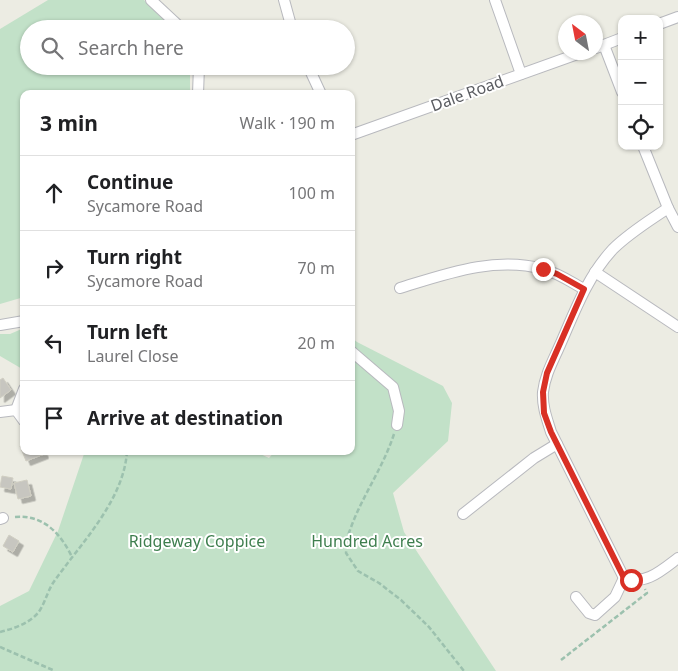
<!DOCTYPE html>
<html lang="en">
<head>
<meta charset="utf-8">
<style>
	:root { --surface:#fff; --page:#f2f2f2; --text:#202124; --muted:#757577; --line:#e0e0e0 }
	body { margin:0; font-family:"Noto Sans",sans-serif; background:var(--page); color:var(--text) }
	.controls { position:absolute; right:15px; top:15px; display:grid; overflow:hidden; border-radius:10px; box-shadow:0 1px 4px #0004 }
	.controls button { width:45px; height:45px; display:grid; place-items:center; padding:0; border:0; border-bottom:1px solid var(--line); background:var(--surface); color:var(--text); font:25px sans-serif }
	.compass { position:absolute; left:558px; top:15px; width:45px; height:45px; border-radius:50%; background:var(--surface); box-shadow:0 1px 4px #0004; rotate:328deg }
	.stop { position:absolute; width:15px; height:15px; margin:-11px; border:4px solid #d93025; border-radius:50%; background:#fff }
	.stop.end { background:#d93025; border-color:#fff; box-shadow:0 1px 5px #0008 }
	.list { margin:0; padding:0; list-style:none }
	h2 { display:flex; justify-content:space-between; align-items:center; height:65px; margin:0; padding:0 20px; font-size:21px }
	h2 small { font-size:16px; font-weight:400; color:var(--muted) }
	.list li { display:grid; grid-template-columns:32px 1fr auto; gap:15px; align-items:center; box-sizing:border-box; height:75px; padding:0 20px; border-top:1px solid var(--line) }
	.list b { display:block; font-size:19px; white-space:nowrap }
	.list p { margin:0; font-size:16px; white-space:nowrap; color:var(--muted) }
	.list em { font-size:16px; font-style:normal; color:var(--muted) }
	.icon { flex:none; width:28px; height:28px; fill:none; stroke:currentColor; stroke-width:2; stroke-linecap:round; stroke-linejoin:round }
	.map { position:relative; flex:none; width:678px; height:671px; overflow:hidden }
	.search { position:absolute; background:var(--surface); box-shadow:0 1px 4px #0004; left:20px; top:20px; width:335px; height:55px; display:flex; align-items:center; gap:12px; box-sizing:border-box; padding:0 18px; border-radius:28px; color:var(--muted); font-size:19px }
	.panel { position:absolute; background:var(--surface); box-shadow:0 1px 4px #0004; left:20px; top:90px; width:335px; height:365px; border-radius:10px }
	.map>svg:first-child { display:block }
	.green { fill:#c2e1c8 }
	.building { fill:#c7c6c0; stroke:#d0cec2; filter:url(#shadow) }
	.lines { fill:none; stroke-linecap:round; stroke-linejoin:round }
	.street-casing { stroke:#b8b9be; stroke-width:12 }
	.path { stroke:#9cc1ae; stroke-width:2.5; stroke-dasharray:5 2.5; stroke-linecap:butt }
	.street { stroke:#fff; stroke-width:10 }
	.route { stroke:#d93025; stroke-width:6 }
	.labels { text-anchor:middle; stroke-width:4; stroke-linejoin:round; paint-order:stroke }
	.street-label { font-size:16px; fill:#5b5d62; stroke:#fff }
	.park-label { font-size:16px; fill:#3e7e4e; stroke:#fff }
</style>
</head>
<body>
<div class="map">
<svg width="678" height="671" viewBox="0 0 678 671">
	<defs>
		<filter id="shadow"><feDropShadow dx="4.5" dy="4.5" stdDeviation="0" flood-color="#0004"/></filter>
	</defs>
	<rect width="100%" height="100%" fill="#ecece3"/>
	<g class="green">
		<polygon points="48,0 144,0 173,29 29,29 29,66 190,66 190,94 24,94 24,297 0,304 0,29"/>
		<polygon points="24,328 24,370 0,356 0,334 10,334"/>
		<polygon points="351,337 357,342 443,386 452,403 448,441 393,493 404,532 496,671 0,671 0,606 29,591 58,531 85,451 254,451 269,458 275,451 351,451"/>
	</g>
	<g class="building">
		<polygon points="3,378 11,390 0,398 0,380"/>
		<polygon points="24,444 24,451 43,451 44,454 26,461 20,446"/>
		<polygon points="2,476 13,478 11,489 0,487"/>
		<polygon points="27,480 31,496 18,499 14,483"/>
		<polygon points="9,535 19,541 13,552 3,546"/>
	</g>
	<g class="lines">
		<g class="street-casing">
			<g id="street">
				<polyline points="151,0 182,29"/>
				<polyline points="284,0 292,29"/>
				<polyline points="495,0 521,74"/>
				<polyline points="659,24 678,17"/>
				<polyline points="604,45 622,92"/>
				<polyline points="596,48 622,38"/>
				<polyline points="308,66 321,94"/>
				<polyline points="198,94 199,66"/>
				<polyline points="351,135 583,52"/>
				<polyline points="643,146 668,208 678,227"/>
				<path d="M668 208C649 221 629 233 613 249 587 277 575 311 560 345 553 361 545 375 543 392 542 406 547 419 551 432L624 578C645 586 662 570 678 558"/>
				<polyline points="595,272 678,327"/>
				<path d="M400 288C446 274 494 256 543 269 558 273 571 282 584 289"/>
				<polyline points="0,325 24,321"/>
				<polyline points="351,351 393,387 399,411 397,425"/>
				<polyline points="16,410 24,389"/>
				<polyline points="0,412 16,410 24,421"/>
				<polyline points="463,514 534,458 557,444"/>
				<polyline points="0,519 3,518"/>
				<polyline points="576,597 589,613 595,615 615,597 624,578"/>
			</g>
		</g>
		<g class="path">
			<path d="M394 434C383 468 362 496 350 530 347 537 347 545 346 553L358 571 379 583 401 600 429 627 464 671"/>
			<path d="M15 517C43 514 61 534 72 557"/>
			<path d="M0 632C12 629 25 625 35 616 44 608 46 594 53 583 80 544 124 501 127 451"/>
			<polyline points="0,647 55,671"/>
			<polyline points="561,660 647,593 645,589"/>
		</g>
		<use href="#street" class="street"/>
	</g>
	<g class="lines">
		<polyline class="route" points="543,269 557,274 584,289 547,373 543,392 544,413 551,432 624,578 631,580"/>
	</g>
	<g class="labels">
		<g class="street-label">
			<text transform="translate(467 93) rotate(-20)" y="6">Dale Road</text>
		</g>
		<g class="park-label">
			<text x="197" y="547">Ridgeway Coppice</text>
			<text x="367" y="547">Hundred Acres</text>
		</g>
	</g>
</svg>
<div class="controls">
<button>+</button>
<button>−</button>
<button><svg class="icon" aria-label="locate" viewBox="0 0 24 24"><circle cx="12" cy="12" r="6"/><path d="M12 2v4M12 18v4M2 12h4M18 12h4"/></svg></button>
</div>
<svg class="compass" viewBox="-18 -18 36 36"><path d="M0-13l5 13h-10z" fill="#e53935"/><path d="M0 13l5-13h-10z" fill="#757577"/></svg>
<div class="stop" style="left:631px;top:580px"></div>
<div class="stop end" style="left:543px;top:269px"></div>
<div class="search"><svg class="icon" aria-label="search" viewBox="0 0 24 24"><circle cx="10" cy="10" r="6"/><path d="M15 15l6 6"/></svg>Search here</div>
<section class="panel">
<h2>3 min<small>Walk · 190 m</small></h2>
<ul class="list">
<li><svg class="icon" aria-label="ahead" viewBox="0 0 24 24"><path d="M12 20V5M6 11l6-6 6 6"/></svg><div><b>Continue</b><p>Sycamore Road</p></div><em>100 m</em></li>
<li><svg class="icon" aria-label="right" viewBox="0 0 24 24"><path d="M7 20v-9h11M14 6l5 5-5 5"/></svg><div><b>Turn right</b><p>Sycamore Road</p></div><em>70 m</em></li>
<li><svg class="icon" aria-label="left" viewBox="0 0 24 24"><path d="M17 20v-9H6M10 6l-5 5 5 5"/></svg><div><b>Turn left</b><p>Laurel Close</p></div><em>20 m</em></li>
<li><svg class="icon" aria-label="arrive" viewBox="0 0 24 24"><path d="M6 21V4h12l-3 4 3 4H6"/></svg><div><b>Arrive at destination</b></div></li>
</ul>
</section>
</div>
</body>
</html>
